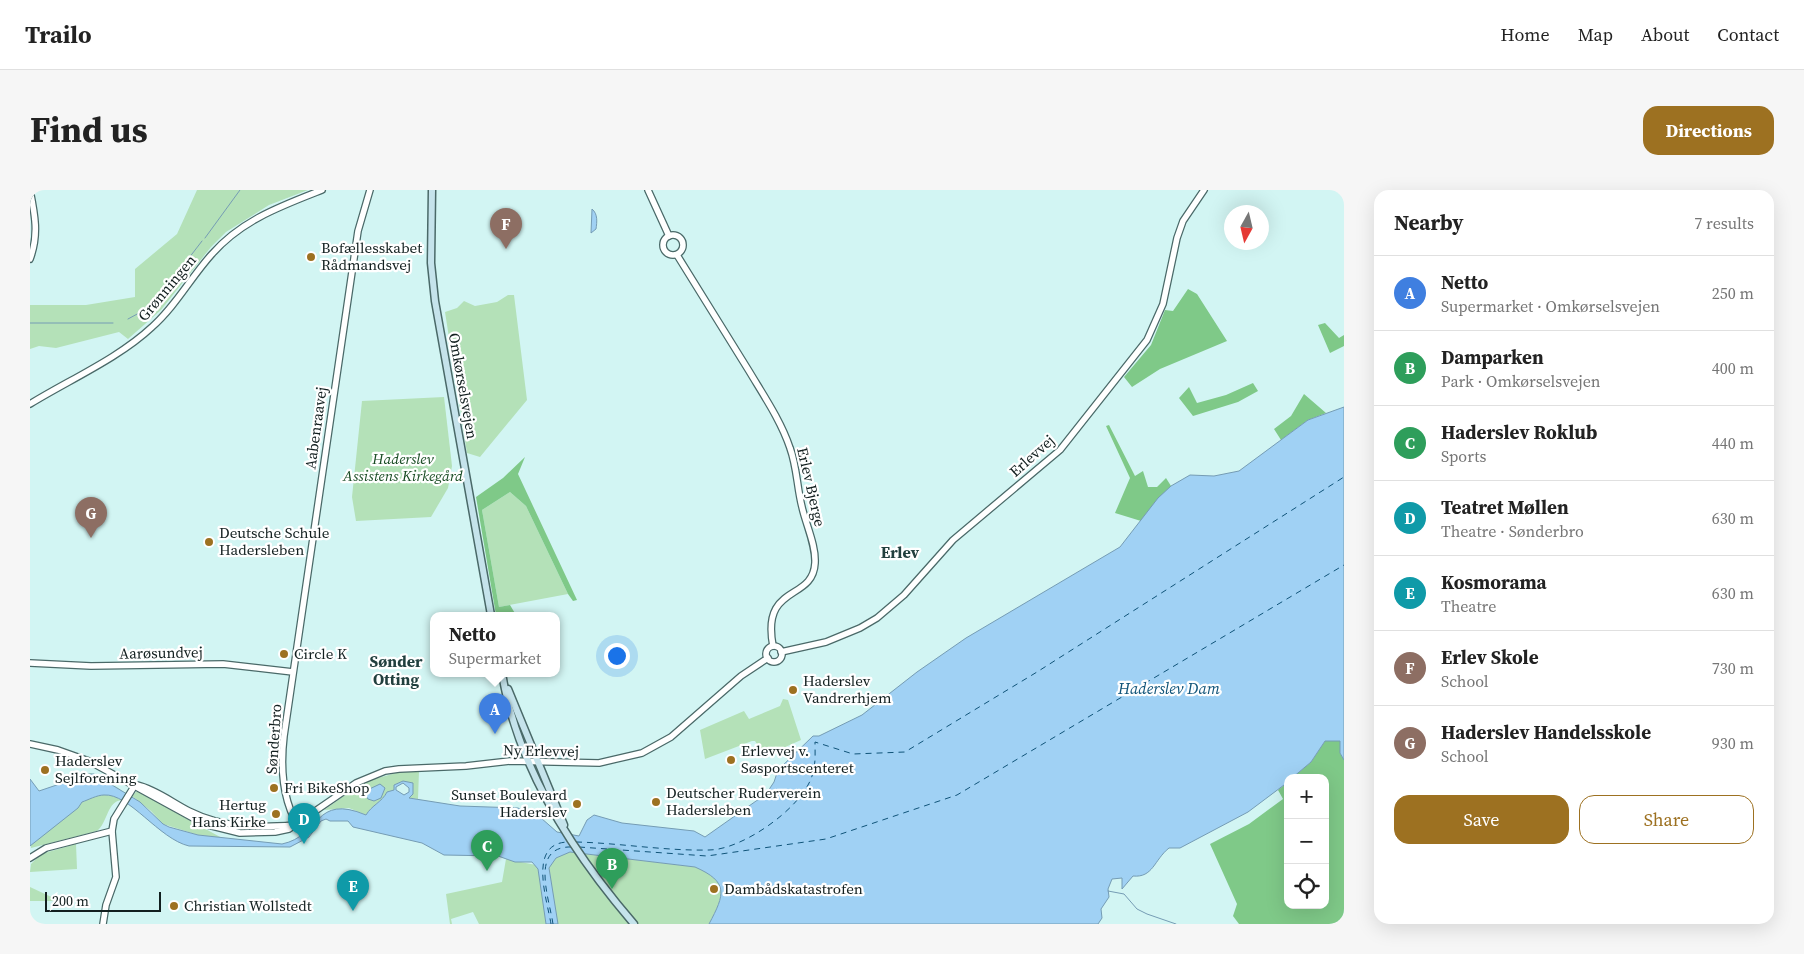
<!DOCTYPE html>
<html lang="en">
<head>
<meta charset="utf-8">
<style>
	:root { --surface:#fff; --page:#f6f6f6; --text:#222; --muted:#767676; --line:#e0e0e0; --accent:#9d7121 }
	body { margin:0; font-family:"Source Serif 4",serif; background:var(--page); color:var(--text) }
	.controls { position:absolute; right:15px; bottom:15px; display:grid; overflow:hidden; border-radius:10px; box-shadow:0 5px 20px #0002 }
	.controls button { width:45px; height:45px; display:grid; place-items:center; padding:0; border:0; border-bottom:1px solid var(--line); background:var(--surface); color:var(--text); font:25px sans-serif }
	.compass { position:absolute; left:1194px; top:15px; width:45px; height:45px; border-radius:50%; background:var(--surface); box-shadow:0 5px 20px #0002; rotate:188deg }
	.scale { position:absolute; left:15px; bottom:12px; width:116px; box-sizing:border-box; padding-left:5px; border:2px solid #121f1f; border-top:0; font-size:14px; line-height:18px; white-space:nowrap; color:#121f1f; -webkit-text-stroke:4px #fff; paint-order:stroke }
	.you { position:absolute; left:586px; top:465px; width:18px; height:18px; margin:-12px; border:4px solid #fff; border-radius:50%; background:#1a73e8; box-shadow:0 0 0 8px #1a73e833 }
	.badge { display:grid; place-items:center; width:32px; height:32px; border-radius:50%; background:var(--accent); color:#fff; font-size:16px; font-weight:700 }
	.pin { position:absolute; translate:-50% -41px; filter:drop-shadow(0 1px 2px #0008) }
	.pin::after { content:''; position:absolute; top:26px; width:18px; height:15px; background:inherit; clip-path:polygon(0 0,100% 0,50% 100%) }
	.popup { position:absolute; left:400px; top:422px; width:130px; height:65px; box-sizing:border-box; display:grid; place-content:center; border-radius:10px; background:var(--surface); filter:drop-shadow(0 1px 4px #0005); font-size:16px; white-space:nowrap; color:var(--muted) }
	.popup b { font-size:19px; color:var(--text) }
	.popup::after { content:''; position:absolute; left:50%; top:100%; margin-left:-10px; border:10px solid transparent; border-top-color:var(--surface) }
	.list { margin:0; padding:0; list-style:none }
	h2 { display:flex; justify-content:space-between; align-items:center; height:65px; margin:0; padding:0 20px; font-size:21px }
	h2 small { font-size:16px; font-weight:400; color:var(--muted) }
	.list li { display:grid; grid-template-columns:32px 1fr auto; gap:15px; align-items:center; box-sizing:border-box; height:75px; padding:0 20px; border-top:1px solid var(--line) }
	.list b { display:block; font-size:19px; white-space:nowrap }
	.list p { margin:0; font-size:16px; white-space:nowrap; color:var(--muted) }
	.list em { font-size:16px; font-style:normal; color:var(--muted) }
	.actions { display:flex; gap:10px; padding:15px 20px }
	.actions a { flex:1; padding:11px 0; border:1px solid var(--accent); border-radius:15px; text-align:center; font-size:18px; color:var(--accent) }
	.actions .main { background:var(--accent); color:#fff }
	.icon { flex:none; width:28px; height:28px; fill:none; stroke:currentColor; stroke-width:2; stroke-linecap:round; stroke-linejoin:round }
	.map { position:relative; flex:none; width:1314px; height:734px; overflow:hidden; border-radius:15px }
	header { display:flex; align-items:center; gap:30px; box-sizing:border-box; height:70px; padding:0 25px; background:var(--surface); border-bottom:1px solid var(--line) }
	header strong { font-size:24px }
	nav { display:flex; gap:28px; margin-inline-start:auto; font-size:18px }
	.intro { display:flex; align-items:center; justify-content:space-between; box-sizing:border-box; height:120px; padding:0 30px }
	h1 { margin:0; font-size:35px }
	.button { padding:12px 22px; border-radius:15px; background:var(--accent); color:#fff; font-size:18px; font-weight:700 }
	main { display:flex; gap:30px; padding:0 30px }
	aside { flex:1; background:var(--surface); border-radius:15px; box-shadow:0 5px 20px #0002 }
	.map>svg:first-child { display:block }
	.green { fill:#b4e1b8 }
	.forest { fill:#7fc988 }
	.water { fill:#a0d1f4; stroke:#759cb4; fill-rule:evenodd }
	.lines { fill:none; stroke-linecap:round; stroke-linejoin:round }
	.stream { stroke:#759cb4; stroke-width:1 }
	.ferry { stroke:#105479; stroke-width:1; stroke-dasharray:6 5; stroke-linecap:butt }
	.tertiary-casing { stroke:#4a6968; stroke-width:8 }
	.secondary-casing { stroke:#4a6968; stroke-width:9 }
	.tertiary { stroke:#fff; stroke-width:5.5 }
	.secondary { stroke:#c5e3eb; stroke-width:6 }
	.poi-dot { fill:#9d7121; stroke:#fff; stroke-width:2 }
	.labels { text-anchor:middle; stroke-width:4.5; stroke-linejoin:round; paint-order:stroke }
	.poi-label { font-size:15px; fill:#121f1f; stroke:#fff; text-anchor:start }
	.street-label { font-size:15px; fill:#121f1f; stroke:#fff }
	.park-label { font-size:15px; font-style:italic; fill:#174b22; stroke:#fff }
	.neighbourhood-label { font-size:16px; font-weight:bold; fill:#213f3e; stroke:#fff }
	.water-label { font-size:16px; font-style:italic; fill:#105479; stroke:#fff }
</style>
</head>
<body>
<header>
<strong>Trailo</strong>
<nav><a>Home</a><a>Map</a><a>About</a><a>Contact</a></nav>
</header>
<div class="intro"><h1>Find us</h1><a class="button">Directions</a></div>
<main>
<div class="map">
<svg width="1314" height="734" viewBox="0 0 1314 734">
	<rect width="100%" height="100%" fill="#d2f5f3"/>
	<g class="green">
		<polygon points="167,0 278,0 239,15 196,42 181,57 131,120 98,149 89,142 26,158 9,156 0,159 0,115 56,115 105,107 105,79 147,44"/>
		<polygon points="478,105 484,105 497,210 450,267 437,263 415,122 427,118 434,111 445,116 467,112"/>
		<polygon points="414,207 422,276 418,298 401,327 326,331 322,307 332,211"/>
		<polygon points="480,302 496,316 538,404 469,417 452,320"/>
		<polygon points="753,509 758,510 771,550 742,563 732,562 725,551 722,551 675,569 670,540 714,521 719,529 750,516"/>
		<path d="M373 581H389L388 609 379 608 383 594 373 591 364 595V600L357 602C352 612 342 615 336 625L319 618 294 620 334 592Z"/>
		<path d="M61 583 90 599 92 610C77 611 78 632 67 641L1 658 0 592 9 602 35 599 37 589Z"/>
		<polygon points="106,602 108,602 192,648 168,645 133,634 121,621 102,606"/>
		<polygon points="46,654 47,679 0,682 1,674 11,664"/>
		<path d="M540 662 665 677C699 692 695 704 679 734H449L443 722 421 729 422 734H420L416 704 472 692 476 669 506 675Z"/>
		<polygon points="0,697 30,711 0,711"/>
	</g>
	<g class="forest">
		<polygon points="1158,99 1167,104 1197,151 1130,179 1102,197 1094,187 1121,155 1135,120 1143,121"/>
		<polygon points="1295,133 1309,148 1314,145 1314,156 1300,163 1288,135"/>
		<polygon points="1223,193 1228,201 1208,212 1163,226 1149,208 1159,197 1167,213 1196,205"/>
		<polygon points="1274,204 1296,223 1278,230 1251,250 1244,239 1261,226"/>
		<polygon points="1079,235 1105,286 1113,281 1118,297 1127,297 1136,288 1141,296 1111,331 1085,323 1100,288 1076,236"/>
		<polygon points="495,267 488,284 547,410 543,411 538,404 496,316 480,302 452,320 469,417 480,415 486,425 466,425 446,307 473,288"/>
		<polygon points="1304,550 1310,551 1310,563 1314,570 1314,734 1209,734 1203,726 1207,714 1180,654 1219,634 1253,609 1248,600 1258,592 1258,715 1295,715 1295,588 1262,588 1281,572 1295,551"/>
	</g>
	<g class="water">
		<path d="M562 19C568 24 567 32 566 39L561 43Z"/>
		<path d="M1314 217V570L1310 563V551H1295L1281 572 1262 588H1258V592L1218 622 1150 658H1139C1124 670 1123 688 1103 686L1092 699V688L1082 689 1078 699 1079 707 1071 719 1072 728 1068 734H679C695 704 699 692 665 677L540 662 526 668 519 678 528 734H516L508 679 502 672H485L468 666 414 665 392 653 323 637 318 631H300L296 629 291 631 279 647 260 657 159 656C129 649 99 603 74 605 67 605 58 610 52 612L48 618 0 656V589L9 601 59 584H64L110 612 133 634 139 637 168 645 252 654C291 646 284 603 336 625 342 615 352 612 357 602L364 600V595L373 591 383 593V604L379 608 430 616 488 618 511 628 527 642 549 646 557 630 564 625 592 633 664 641 675 647 736 604 744 592 748 580 783 546H789L832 525 887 482 936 448 1090 357 1128 308 1141 296 1160 285 1184 286 1209 281 1278 230ZM373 593 379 598V602L374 605 366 600V597Z"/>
		<polygon points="350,594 355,598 351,608 344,611 338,609 333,602"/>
	</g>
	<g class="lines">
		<g class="stream">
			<polyline points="175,48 210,0"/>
			<polyline points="98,129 122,116 172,51"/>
			<polyline points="0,133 83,133"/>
			<polyline points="1078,701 1094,704 1107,719 1117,724 1146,734"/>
		</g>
		<g class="ferry">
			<path d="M546 652C590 653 634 661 679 660 712 660 772 618 782 586 786 576 785 562 785 552L823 564 875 562 1007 482 1314 287"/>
			<polyline points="549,657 677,666 796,649 927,605 1314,375"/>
			<path d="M521 734C517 709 497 652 539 652"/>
			<path d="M523 734C519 707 499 655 543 657"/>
		</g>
		<g class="tertiary-casing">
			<g id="tertiary">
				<path d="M0 0C5 25 9 45 0 69"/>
				<polyline points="618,0 639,46"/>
				<circle cx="643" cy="55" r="10"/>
				<path d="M647 65C671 104 695 142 719 181 734 206 751 231 760 258 767 277 767 298 772 317 776 335 786 355 785 373 783 412 731 393 743 456"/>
				<path d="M0 214C39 190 89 168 122 137 146 116 161 87 182 64 212 30 251 16 292 0"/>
				<circle cx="744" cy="464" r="8"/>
				<polyline points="751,462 796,452 830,438 847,428 874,405 923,350 1030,260 1117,150 1133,114 1147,48 1153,31 1174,0"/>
				<polyline points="0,473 61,476 193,474 263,482"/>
				<polyline points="0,554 28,560 59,571 174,634 210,643 245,642 259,639 326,593 355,581 369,579 436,576 480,571 569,573 612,563 641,547 711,486 738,468"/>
				<path d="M107 595C125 599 143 613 159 621 193 638 228 638 264 635"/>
				<path d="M273 643C252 615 250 580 254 546L328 41 340 0"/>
				<polyline points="0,668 16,658 82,641"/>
				<polyline points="73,734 76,715 86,687 82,641 84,629 105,595"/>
			</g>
		</g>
		<g class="secondary-casing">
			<g id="secondary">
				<polyline points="402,0 401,73 405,111 461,425"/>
				<path d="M472 483C487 577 543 663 604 734"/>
				<polyline points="478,499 534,635"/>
			</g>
		</g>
		<use href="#tertiary" class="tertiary"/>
		<use href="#secondary" class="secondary"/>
	</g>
	<g class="poi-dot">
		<circle cx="281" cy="67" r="5"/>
		<circle cx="179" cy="352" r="5"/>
		<circle cx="254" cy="464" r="5"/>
		<circle cx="763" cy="500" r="5"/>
		<circle cx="701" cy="570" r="5"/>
		<circle cx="15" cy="580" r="5"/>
		<circle cx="244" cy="598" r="5"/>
		<circle cx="626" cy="612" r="5"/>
		<circle cx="547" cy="614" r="5"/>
		<circle cx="246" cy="624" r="5"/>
		<circle cx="684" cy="699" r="5"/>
		<circle cx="144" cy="716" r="5"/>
	</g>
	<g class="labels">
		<g class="poi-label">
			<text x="291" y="63">Bofællesskabet<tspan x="291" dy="17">Rådmandsvej</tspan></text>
			<text x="189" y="348">Deutsche Schule<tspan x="189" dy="17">Hadersleben</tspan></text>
			<text x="264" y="469">Circle K</text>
			<text x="773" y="496">Haderslev<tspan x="773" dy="17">Vandrerhjem</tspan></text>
			<text x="711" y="566">Erlevvej v.<tspan x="711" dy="17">Søsportscenteret</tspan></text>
			<text x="25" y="576">Haderslev<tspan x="25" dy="17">Sejlforening</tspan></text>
			<text x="254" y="603">Fri BikeShop</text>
			<text x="636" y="608">Deutscher Ruderverein<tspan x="636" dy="17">Hadersleben</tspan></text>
			<text x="537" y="610" text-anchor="end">Sunset Boulevard<tspan x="537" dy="17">Haderslev</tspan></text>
			<text x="236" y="620" text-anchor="end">Hertug<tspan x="236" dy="17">Hans Kirke</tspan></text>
			<text x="694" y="704">Dambådskatastrofen</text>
			<text x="154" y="721">Christian Wollstedt</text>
		</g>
		<g class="street-label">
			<text transform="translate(137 98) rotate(-50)" y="5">Grønningen</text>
			<text transform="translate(433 196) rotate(80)" y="5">Omkørselsvejen</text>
			<text transform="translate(286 238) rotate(-82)" y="5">Aabenraavej</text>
			<text transform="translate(1002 266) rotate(-42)" y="5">Erlevvej</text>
			<text transform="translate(781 297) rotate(77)" y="5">Erlev Bjerge</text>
			<text transform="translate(131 463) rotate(-1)" y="5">Aarøsundvej</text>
			<text transform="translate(244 549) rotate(-86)" y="5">Sønderbro</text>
			<text transform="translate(511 561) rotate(1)" y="5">Ny Erlevvej</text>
		</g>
		<g class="park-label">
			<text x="373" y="274">Haderslev<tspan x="373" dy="17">Assistens Kirkegård</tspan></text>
		</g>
		<g class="neighbourhood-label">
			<text x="870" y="368">Erlev</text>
			<text x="366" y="477">Sønder<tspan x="366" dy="18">Otting</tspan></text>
		</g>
		<g class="water-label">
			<text x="1139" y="504">Haderslev Dam</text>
		</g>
	</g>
</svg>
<div class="controls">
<button>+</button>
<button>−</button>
<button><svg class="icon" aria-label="locate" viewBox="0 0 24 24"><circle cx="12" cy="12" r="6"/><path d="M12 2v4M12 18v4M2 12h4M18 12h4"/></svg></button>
</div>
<svg class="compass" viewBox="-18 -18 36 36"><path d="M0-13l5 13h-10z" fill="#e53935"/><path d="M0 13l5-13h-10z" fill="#767676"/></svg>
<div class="scale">200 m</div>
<div class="you"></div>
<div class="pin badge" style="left:465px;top:544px;background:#3f7fe0">A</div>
<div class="popup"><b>Netto</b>Supermarket</div>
<div class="pin badge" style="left:582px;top:699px;background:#2e9e5b">B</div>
<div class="pin badge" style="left:457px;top:681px;background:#2e9e5b">C</div>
<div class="pin badge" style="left:274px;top:654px;background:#0f9aa8">D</div>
<div class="pin badge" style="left:323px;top:721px;background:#0f9aa8">E</div>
<div class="pin badge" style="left:476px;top:59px;background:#8d6e63">F</div>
<div class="pin badge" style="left:61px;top:348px;background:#8d6e63">G</div>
</div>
<aside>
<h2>Nearby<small>7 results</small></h2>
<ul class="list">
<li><span class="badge" style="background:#3f7fe0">A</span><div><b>Netto</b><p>Supermarket · Omkørselsvejen</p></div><em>250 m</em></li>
<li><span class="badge" style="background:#2e9e5b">B</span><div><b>Damparken</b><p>Park · Omkørselsvejen</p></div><em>400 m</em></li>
<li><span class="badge" style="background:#2e9e5b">C</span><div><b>Haderslev Roklub</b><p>Sports</p></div><em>440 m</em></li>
<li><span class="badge" style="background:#0f9aa8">D</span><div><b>Teatret Møllen</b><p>Theatre · Sønderbro</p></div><em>630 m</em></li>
<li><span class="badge" style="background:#0f9aa8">E</span><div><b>Kosmorama</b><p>Theatre</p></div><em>630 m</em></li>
<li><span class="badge" style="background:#8d6e63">F</span><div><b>Erlev Skole</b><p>School</p></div><em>730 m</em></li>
<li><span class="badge" style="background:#8d6e63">G</span><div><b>Haderslev Handelsskole</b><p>School</p></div><em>930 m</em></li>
</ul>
<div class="actions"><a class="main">Save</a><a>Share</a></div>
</aside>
</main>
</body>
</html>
